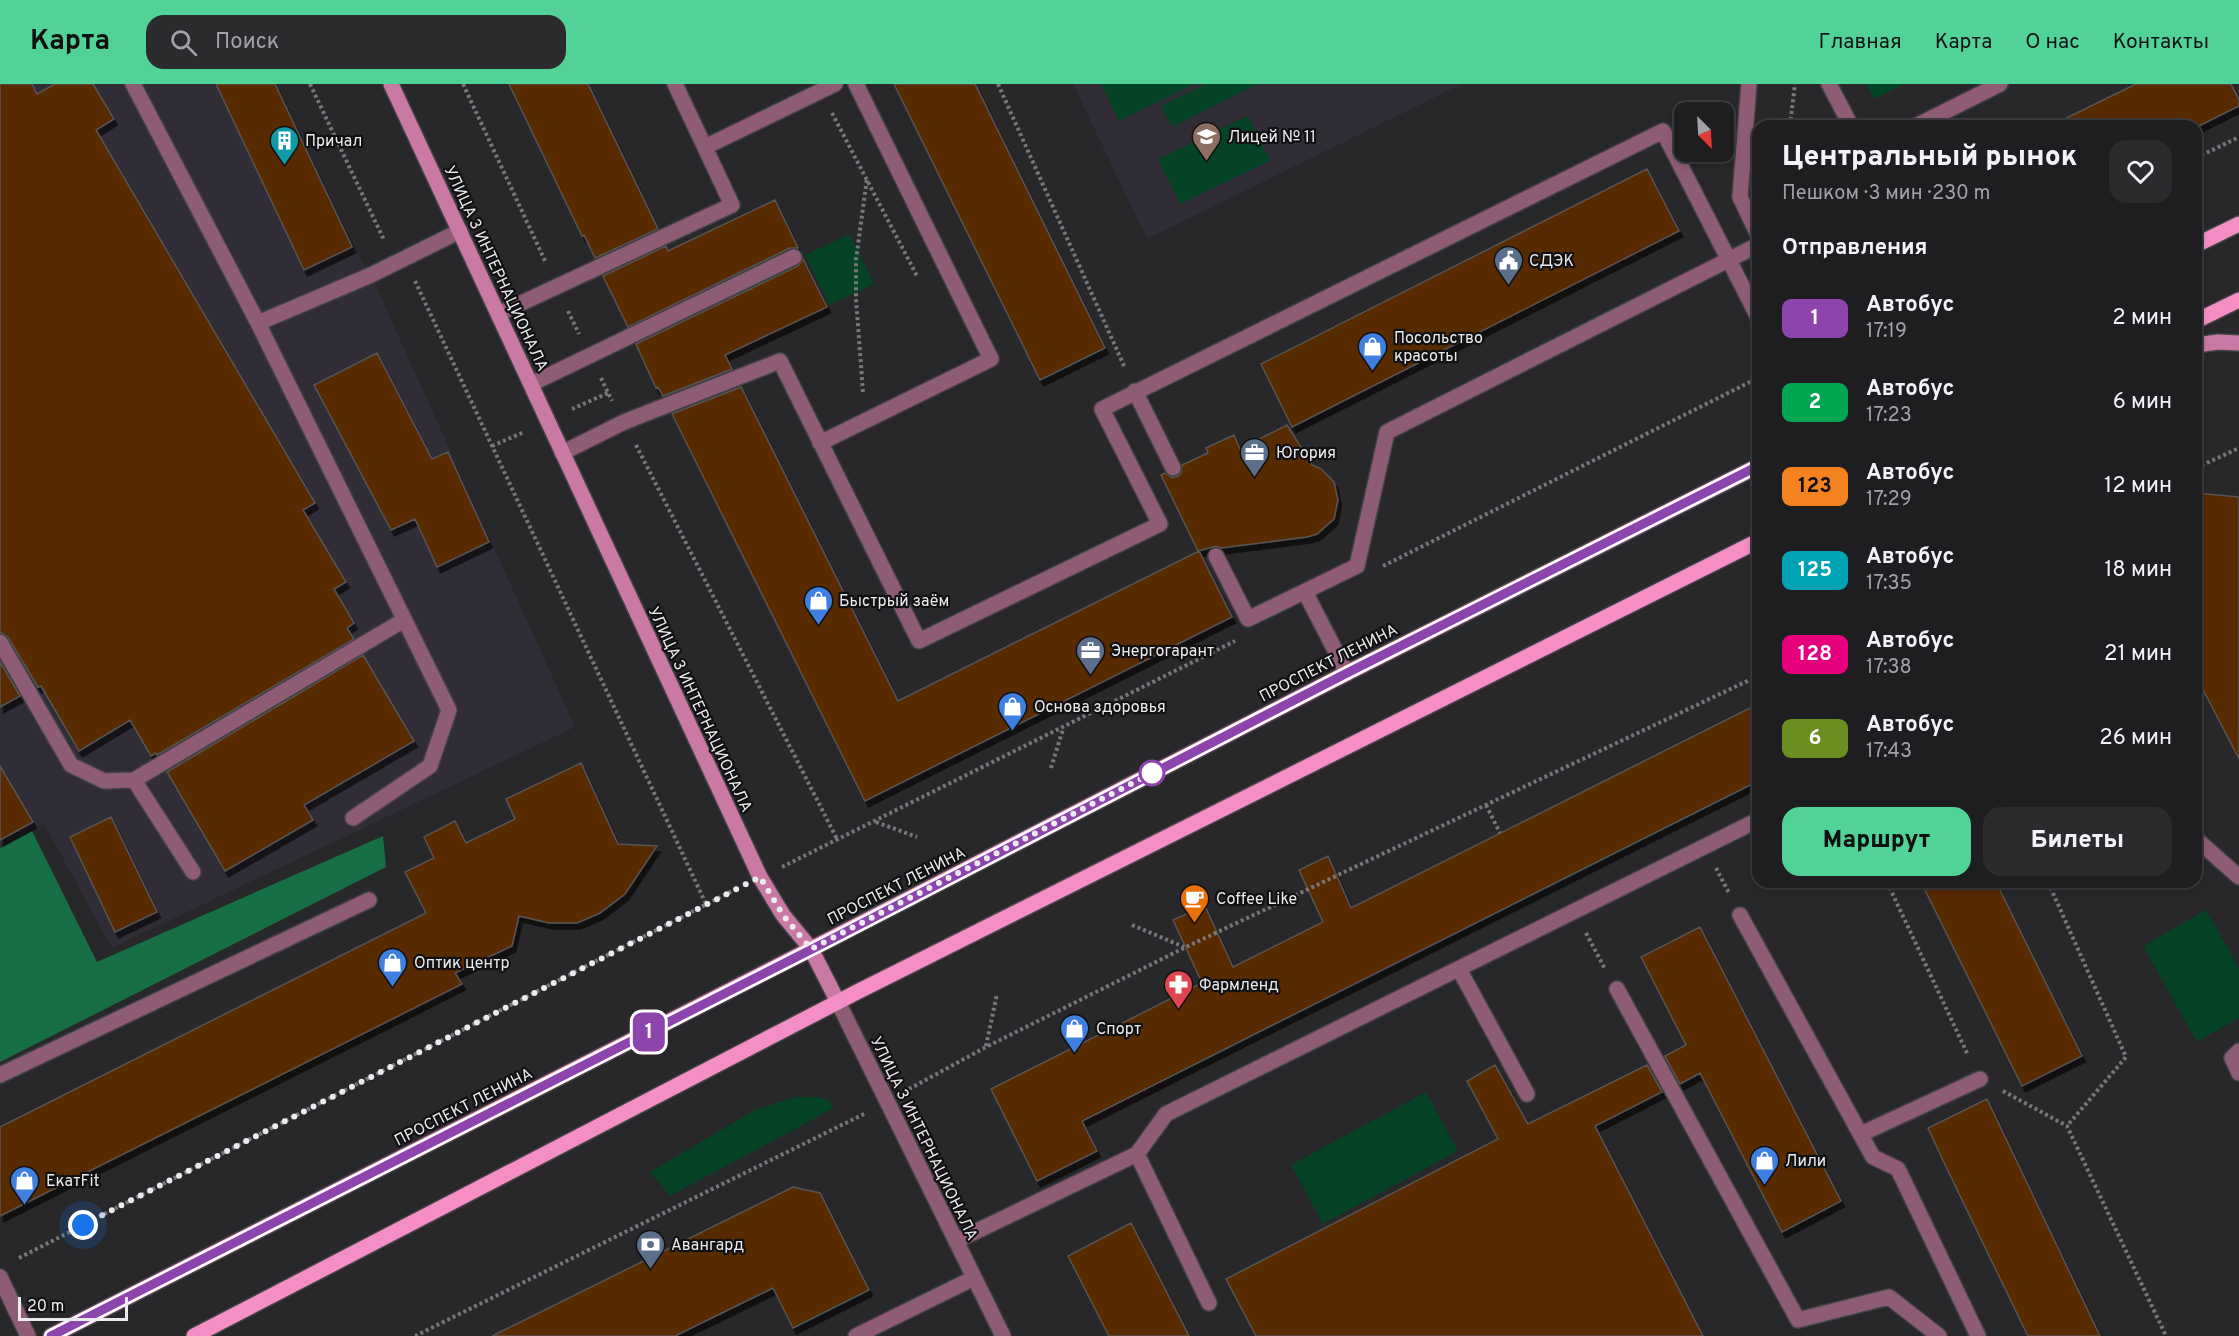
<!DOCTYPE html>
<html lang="ru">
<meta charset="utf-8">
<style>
body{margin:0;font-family:Overpass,sans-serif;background:#2b2a2d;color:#f1f3f6;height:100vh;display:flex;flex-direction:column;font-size:22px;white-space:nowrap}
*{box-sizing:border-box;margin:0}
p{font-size:20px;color:#a1a2a5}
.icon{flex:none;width:33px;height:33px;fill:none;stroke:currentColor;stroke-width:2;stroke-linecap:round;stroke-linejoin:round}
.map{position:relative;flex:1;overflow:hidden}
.sheet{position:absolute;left:1752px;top:36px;width:450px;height:768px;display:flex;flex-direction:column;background:#1e1d20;border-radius:18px;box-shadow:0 3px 9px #0003,0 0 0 2px #3c3b3e}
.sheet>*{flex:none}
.badge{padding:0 12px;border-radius:9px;font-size:21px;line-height:39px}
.needle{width:39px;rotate:156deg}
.buttons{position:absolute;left:1674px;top:18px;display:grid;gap:12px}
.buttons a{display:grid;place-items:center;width:60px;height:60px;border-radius:12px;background:#1e1d20;box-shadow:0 3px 9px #0003,0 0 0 2px #3c3b3e;font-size:30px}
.scale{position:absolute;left:18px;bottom:15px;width:110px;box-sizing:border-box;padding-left:6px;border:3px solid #ebeaed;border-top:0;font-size:16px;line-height:21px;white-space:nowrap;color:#ebeaed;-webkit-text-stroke:4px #111012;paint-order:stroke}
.you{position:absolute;width:30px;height:30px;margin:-15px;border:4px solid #fff;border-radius:50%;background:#1a73e8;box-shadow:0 0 0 9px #1a73e833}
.map>.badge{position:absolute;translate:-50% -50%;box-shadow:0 0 0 3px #fff}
h2{padding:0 30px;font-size:22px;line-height:54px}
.round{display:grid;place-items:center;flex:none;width:63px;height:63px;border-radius:18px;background:#2b2a2d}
.headline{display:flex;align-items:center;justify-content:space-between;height:102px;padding:0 30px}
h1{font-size:28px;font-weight:800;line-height:45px}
.primary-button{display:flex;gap:12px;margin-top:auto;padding:12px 30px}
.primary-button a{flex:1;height:69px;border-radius:18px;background:#51d398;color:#111;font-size:24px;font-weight:800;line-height:69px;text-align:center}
.primary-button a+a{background:#2b2a2d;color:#f1f3f6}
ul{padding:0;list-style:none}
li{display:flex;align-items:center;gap:18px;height:84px;padding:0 30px}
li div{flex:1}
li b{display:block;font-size:22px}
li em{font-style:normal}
li .badge{min-width:66px;font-weight:700;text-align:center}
header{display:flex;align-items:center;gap:36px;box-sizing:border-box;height:84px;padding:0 30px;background:#51d398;color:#111}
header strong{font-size:28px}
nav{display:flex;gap:33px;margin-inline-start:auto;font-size:21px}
.search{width:420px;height:54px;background:#2b2a2d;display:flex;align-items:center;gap:15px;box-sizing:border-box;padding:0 21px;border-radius:18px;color:#a1a2a5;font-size:22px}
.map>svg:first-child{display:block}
.built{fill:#302d36}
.green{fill:#054226}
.forest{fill:#166f45}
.building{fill:#592a02;stroke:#585452;stroke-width:1.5;filter:url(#shadow)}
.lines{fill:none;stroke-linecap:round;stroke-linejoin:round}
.lane-casing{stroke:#434245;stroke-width:18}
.street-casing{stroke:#434245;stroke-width:18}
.secondary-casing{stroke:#434245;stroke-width:18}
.primary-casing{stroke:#434245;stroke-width:18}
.path{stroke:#777679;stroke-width:4;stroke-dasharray:3 3;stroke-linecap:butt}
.lane{stroke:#8f5c76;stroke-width:15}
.street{stroke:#8f5c76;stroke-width:15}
.secondary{stroke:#c979a3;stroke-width:15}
.primary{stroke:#f68ec6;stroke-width:15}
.line-casing{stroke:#fff;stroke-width:14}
.line{stroke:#8e44ad;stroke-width:9}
.walk{stroke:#ebeaed;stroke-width:6;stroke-dasharray:0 10.8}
.stop-dot{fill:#fff;stroke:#8e44ad;stroke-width:3}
.labels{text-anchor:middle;stroke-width:4.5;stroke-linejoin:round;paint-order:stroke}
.poi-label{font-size:16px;fill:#ebeaed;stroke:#111012;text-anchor:start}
.street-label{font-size:16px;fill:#ebeaed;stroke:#111012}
</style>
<header>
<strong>Карта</strong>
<div class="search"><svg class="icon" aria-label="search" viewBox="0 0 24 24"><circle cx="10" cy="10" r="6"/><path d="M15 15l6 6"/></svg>Поиск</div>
<nav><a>Главная</a><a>Карта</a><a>О нас</a><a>Контакты</a></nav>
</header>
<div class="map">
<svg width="2239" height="1252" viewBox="0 0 2239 1252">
<defs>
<filter id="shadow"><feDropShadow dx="3.5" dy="6" stdDeviation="0" flood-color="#0009"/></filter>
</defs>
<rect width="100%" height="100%" fill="#28272a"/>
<!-- built -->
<path class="built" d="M 0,0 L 275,0 L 352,163 L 371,191 L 575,643 L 112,864 L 44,740 L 0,763 Z
M 1073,0 L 1462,0 L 1147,155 Z"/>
<!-- green -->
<path class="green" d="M 1101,0 L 1194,0 L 1119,37 Z
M 1206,0 L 1258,0 L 1172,43 L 1161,22 Z
M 1866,0 L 1904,0 L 1874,15 Z
M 1248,32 L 1270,77 L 1180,120 L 1158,75 Z
M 850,150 L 874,200 L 829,221 L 805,171 Z
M 2206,826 L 2239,884 L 2239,934 L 2197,958 L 2143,862 Z
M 1426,1008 L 1458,1067 L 1323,1140 L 1291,1081 Z
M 795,1013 L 817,1013 L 830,1017 L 834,1024 L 670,1112 L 650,1088 L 755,1026 Z"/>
<!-- forest -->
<path class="forest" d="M 32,747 L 97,878 L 383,752 L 386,783 L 0,978 L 0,764 Z"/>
<!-- building -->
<path class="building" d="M 0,0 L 32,0 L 37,10 L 55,0 L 93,0 L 114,35 L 96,46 L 315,419 L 303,426 L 346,498 L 334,505 L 354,539 L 347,544 L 354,555 L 157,671 L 156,669 L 151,672 L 130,636 L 79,667 L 41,602 L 38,603 L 8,553 L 0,548 Z
M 216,0 L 275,0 L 352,163 L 304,186 Z
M 509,0 L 588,0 L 658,145 L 595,174 L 584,151 L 582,152 Z
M 894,0 L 975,0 L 1105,264 L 1040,296 Z
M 2136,0 L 2231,0 L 2239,16 L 2239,22 L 2199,42 L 2050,42 Z
M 1647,85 L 1679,147 L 1292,343 L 1261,280 Z
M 775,116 L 798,164 L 790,164 L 628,243 L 603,192 L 666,162 L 668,167 Z
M 803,175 L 827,223 L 725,271 L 732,285 L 663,312 L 658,303 L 656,304 L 636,260 L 798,182 Z
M 377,269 L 432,375 L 448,368 L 489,458 L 437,483 L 415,435 L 391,446 L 314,301 Z
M 741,303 L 898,617 L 1199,467 L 1232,533 L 865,717 L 672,330 Z
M 1287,341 L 1312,381 L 1321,385 L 1334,398 L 1338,416 L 1334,435 L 1317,450 L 1307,453 L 1221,464 L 1216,462 L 1198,467 L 1161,391 L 1165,389 L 1172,394 L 1178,392 L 1181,389 L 1182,381 L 1208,369 L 1206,364 L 1234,351 L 1240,365 Z
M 2196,409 L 2239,413 L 2239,675 L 2196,592 Z
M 363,571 L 414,657 L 304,721 L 313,736 L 225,787 L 167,688 Z
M 0,578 L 20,612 L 0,623 Z
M 1758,620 L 1758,697 L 1082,1037 L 1097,1067 L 1037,1097 L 991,1005 L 1202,899 L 1173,836 L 1205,822 L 1233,883 L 1323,838 L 1299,786 L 1328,772 L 1351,824 Z
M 581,679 L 618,760 L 657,762 L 625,810 L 600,829 L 577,839 L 549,839 L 519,832 L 512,862 L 455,889 L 462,900 L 0,1132 L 0,1043 L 426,829 L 405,788 L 434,774 L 424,753 L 455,737 L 466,759 L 515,735 L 506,715 Z
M 0,682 L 33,738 L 0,756 Z
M 111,733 L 157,828 L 115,848 L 70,753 Z
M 1921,798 L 1996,798 L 2082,972 L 2022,1002 Z
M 1700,843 L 1841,1117 L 1782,1148 L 1700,989 L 1680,1000 L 1665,972 L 1686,961 L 1641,873 Z
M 1495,981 L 1528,1040 L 1647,981 L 1662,1008 L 1595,1042 L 1703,1252 L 1256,1252 L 1226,1195 L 1498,1055 L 1467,997 Z
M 1987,1015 L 2100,1252 L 2028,1252 L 1948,1087 L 1928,1044 Z
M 793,1103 L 820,1109 L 869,1206 L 793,1244 L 773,1204 L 675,1252 L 492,1252 Z
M 1131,1139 L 1161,1197 L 1189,1252 L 1109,1252 L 1068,1172 Z"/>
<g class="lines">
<defs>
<path id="lane" d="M 133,0 L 258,239 L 449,626 L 430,682 L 353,734
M 1749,0 L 1740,113 L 1758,151
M 1829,0 L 1851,42
M 1916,42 L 2000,0
M 705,63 L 835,0
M 498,230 L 732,121 L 675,0
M 258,239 L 371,191 L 460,147
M 531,300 L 794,173
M 1135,307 L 1173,384
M 820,359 L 991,275 L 856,0
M 562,369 L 624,338 L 780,277 L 919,557 L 1160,440 L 1102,325 L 1663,47 L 1758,233
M 1216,472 L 1248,535 L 1357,482 L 1387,348 L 1758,161
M 1305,508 L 1347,589
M 0,558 L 71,681 L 104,697 L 134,696 L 404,536
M 134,696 L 193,788
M 2196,755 L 2239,793
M 1740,831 L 1873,1073 L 1898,1085 L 1978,1252
M 1459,885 L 1527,1010
M 1617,905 L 1798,1236 L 1889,1213 L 1939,1252
M 2239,967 L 2232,974 L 2239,989
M 0,991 L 369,816
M 1861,1050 L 1980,995
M 1137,1070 L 1209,1219
M 956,1157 L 1137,1070 L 1166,1030 L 1758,736
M 0,1193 L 28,1252
M 856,1252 L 974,1194"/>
<path id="street" d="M 838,918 L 1003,1252"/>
<path id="secondary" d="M 391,0 L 760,793 L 783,831 L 811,865 L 838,918
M 2196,261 L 2218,258 L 2239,259"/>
<path id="primary" d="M 2196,161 L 2239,140
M 2196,237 L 2239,216
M 51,1252 L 811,865 L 1347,589 L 1758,382
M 194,1252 L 859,907 L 1758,457"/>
</defs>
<!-- lane casing -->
<use href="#lane" class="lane-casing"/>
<!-- street casing -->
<use href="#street" class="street-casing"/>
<!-- secondary casing -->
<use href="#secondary" class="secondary-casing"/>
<!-- primary casing -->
<use href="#primary" class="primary-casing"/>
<!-- path -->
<path class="path" d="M 310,0 L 384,156
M 463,0 L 546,179
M 998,0 L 1125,284
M 832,29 L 917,192
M 1790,42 L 1795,0
M 2196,74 L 2239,53
M 415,197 L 706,820
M 568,227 L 579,250
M 601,294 L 612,317
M 863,308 L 856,215 L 856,176 L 867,94
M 572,325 L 608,309
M 636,361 L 838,757
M 492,362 L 524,348
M 2196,384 L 2239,364
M 1383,482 L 1758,294
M 1051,684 L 1063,645
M 1486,721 L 1500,749
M 876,738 L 917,753
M 782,783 L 1235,557
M 1716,784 L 1729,809
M 1887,798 L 1968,971
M 2048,798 L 2126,973 L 2067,1042
M 1132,841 L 1184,863
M 1586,849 L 1605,885
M 986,962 L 997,910
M 909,1005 L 986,963 L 1184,864 L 1758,592
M 2003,1007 L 2067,1042 L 2166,1252
M 19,1174 L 738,804
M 415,1252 L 866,1029"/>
<!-- lane -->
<use href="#lane" class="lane"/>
<!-- street -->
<use href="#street" class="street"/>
<!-- secondary -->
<use href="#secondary" class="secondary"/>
<!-- primary -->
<use href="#primary" class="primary"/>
</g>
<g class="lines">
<defs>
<path id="line" d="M 51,1252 L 830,856 L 1347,589 L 1758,382"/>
</defs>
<!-- line casing -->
<use href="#line" class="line-casing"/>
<!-- line -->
<use href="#line" class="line"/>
<!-- walk -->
<path class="walk" d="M 83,1141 L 760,793 L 783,831 L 811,865 L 1158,686 L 1152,689"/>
</g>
<!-- icons -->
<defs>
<symbol id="school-pin" viewBox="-11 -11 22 30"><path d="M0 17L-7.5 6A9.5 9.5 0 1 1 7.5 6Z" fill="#8d6e63" stroke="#111012"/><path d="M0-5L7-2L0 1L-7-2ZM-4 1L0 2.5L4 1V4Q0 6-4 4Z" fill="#fff"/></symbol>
<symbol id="building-pin" viewBox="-11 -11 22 30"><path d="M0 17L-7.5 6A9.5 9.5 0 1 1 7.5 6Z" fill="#0f9aa8" stroke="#111012"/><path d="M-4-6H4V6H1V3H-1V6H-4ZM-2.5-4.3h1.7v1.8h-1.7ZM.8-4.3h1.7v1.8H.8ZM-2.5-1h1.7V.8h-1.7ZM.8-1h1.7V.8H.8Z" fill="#fff"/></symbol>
<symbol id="civic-pin" viewBox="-11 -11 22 30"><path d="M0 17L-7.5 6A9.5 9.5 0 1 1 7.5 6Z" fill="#5c6f8a" stroke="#111012"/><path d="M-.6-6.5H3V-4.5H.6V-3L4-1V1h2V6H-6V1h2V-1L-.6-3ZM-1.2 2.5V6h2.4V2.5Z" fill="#fff"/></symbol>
<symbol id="shop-pin" viewBox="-11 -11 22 30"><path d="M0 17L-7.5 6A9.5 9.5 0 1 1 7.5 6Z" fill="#3f7fe0" stroke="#111012"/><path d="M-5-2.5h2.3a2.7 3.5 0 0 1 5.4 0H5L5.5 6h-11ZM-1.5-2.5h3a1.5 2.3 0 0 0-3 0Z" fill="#fff"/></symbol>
<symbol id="office-pin" viewBox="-11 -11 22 30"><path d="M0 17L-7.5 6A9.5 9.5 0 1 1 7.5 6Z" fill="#5c6f8a" stroke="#111012"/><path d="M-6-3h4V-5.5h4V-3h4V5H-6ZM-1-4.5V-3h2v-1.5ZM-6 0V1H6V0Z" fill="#fff"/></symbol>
<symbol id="cafe-pin" viewBox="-11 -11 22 30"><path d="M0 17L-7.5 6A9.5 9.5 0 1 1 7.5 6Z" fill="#e8710a" stroke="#111012"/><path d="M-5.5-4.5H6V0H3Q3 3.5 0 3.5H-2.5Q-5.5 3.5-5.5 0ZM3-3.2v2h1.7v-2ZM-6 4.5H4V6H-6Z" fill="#fff"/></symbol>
<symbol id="pharmacy-pin" viewBox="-11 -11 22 30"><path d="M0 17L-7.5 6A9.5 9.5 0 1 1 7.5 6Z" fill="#e0444e" stroke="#111012"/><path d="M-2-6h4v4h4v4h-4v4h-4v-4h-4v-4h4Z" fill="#fff"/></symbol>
<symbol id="bank-pin" viewBox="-11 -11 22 30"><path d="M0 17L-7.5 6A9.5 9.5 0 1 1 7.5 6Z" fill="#5c6f8a" stroke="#111012"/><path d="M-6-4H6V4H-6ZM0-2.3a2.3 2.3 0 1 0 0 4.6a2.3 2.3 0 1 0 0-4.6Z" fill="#fff"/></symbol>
</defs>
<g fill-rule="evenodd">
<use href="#school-pin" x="1190" y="36" width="33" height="45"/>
<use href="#building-pin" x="268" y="40" width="33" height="45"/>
<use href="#civic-pin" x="1492" y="160" width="33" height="45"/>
<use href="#shop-pin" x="1356" y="246" width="33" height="45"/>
<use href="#office-pin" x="1238" y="352" width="33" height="45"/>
<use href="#shop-pin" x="802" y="500" width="33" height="45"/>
<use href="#office-pin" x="1074" y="550" width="33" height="45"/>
<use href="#shop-pin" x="996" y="606" width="33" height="45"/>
<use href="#cafe-pin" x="1178" y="798" width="33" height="45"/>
<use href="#shop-pin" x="376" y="862" width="33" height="45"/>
<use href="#pharmacy-pin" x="1162" y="884" width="33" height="45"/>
<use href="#shop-pin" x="1058" y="928" width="33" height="45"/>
<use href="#shop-pin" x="1748" y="1060" width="33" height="45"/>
<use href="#shop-pin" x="8" y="1080" width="33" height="45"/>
<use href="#bank-pin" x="634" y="1144" width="33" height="45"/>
</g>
<!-- markers -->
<circle class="stop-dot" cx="1152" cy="689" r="12"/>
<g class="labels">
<!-- poi labels -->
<g class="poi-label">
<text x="1228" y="58">Лицей № 11</text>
<text x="305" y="62">Причал</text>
<text x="1529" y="182">СДЭК</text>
<text x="1394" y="259">Посольство<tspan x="1394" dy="18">красоты</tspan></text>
<text x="1276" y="374">Югория</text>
<text x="839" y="522">Быстрый заём</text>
<text x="1111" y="572">Энергогарант</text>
<text x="1034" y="628">Основа здоровья</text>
<text x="1216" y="820">Coffee Like</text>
<text x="414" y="884">Оптик центр</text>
<text x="1199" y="906">Фармленд</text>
<text x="1096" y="950">Спорт</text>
<text x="1785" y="1082">Лили</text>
<text x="46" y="1102">ЕкатFit</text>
<text x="671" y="1166">Авангард</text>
</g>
<!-- street labels -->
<g class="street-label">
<text transform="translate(497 184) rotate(65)" y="6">УЛИЦА 3 ИНТЕРНАЦИОНАЛА</text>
<text transform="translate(1328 578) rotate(-27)" y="6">ПРОСПЕКТ ЛЕНИНА</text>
<text transform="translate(701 625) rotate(65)" y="6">УЛИЦА 3 ИНТЕРНАЦИОНАЛА</text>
<text transform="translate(896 801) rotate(-27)" y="6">ПРОСПЕКТ ЛЕНИНА</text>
<text transform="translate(463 1022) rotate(-27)" y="6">ПРОСПЕКТ ЛЕНИНА</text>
<text transform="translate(925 1054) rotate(64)" y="6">УЛИЦА 3 ИНТЕРНАЦИОНАЛА</text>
</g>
</g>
</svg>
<div class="buttons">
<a><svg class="needle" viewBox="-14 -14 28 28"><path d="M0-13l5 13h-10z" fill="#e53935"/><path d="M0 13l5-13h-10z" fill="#a1a2a5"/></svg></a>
</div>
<div class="scale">20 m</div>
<div class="you" style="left:83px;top:1141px"></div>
<b class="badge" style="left:649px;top:948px;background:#8e44ad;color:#fff">1</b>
<section class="sheet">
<div class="headline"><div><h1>Центральный рынок</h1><p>Пешком · 3 мин · 230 m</p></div><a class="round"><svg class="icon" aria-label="heart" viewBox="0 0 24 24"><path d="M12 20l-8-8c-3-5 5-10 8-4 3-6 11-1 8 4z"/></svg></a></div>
<h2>Отправления</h2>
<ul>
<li><span class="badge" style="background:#8e44ad;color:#fff">1</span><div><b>Автобус</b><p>17:19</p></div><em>2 мин</em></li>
<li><span class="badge" style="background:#00a651;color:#fff">2</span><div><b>Автобус</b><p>17:23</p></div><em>6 мин</em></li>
<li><span class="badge" style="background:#f58220;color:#111">123</span><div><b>Автобус</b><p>17:29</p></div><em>12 мин</em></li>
<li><span class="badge" style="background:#00a3b4;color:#fff">125</span><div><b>Автобус</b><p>17:35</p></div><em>18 мин</em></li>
<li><span class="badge" style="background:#e6007e;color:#fff">128</span><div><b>Автобус</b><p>17:38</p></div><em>21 мин</em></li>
<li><span class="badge" style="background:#6b8e23;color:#fff">6</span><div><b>Автобус</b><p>17:43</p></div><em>26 мин</em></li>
</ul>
<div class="primary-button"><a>Маршрут</a><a>Билеты</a></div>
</section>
</div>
